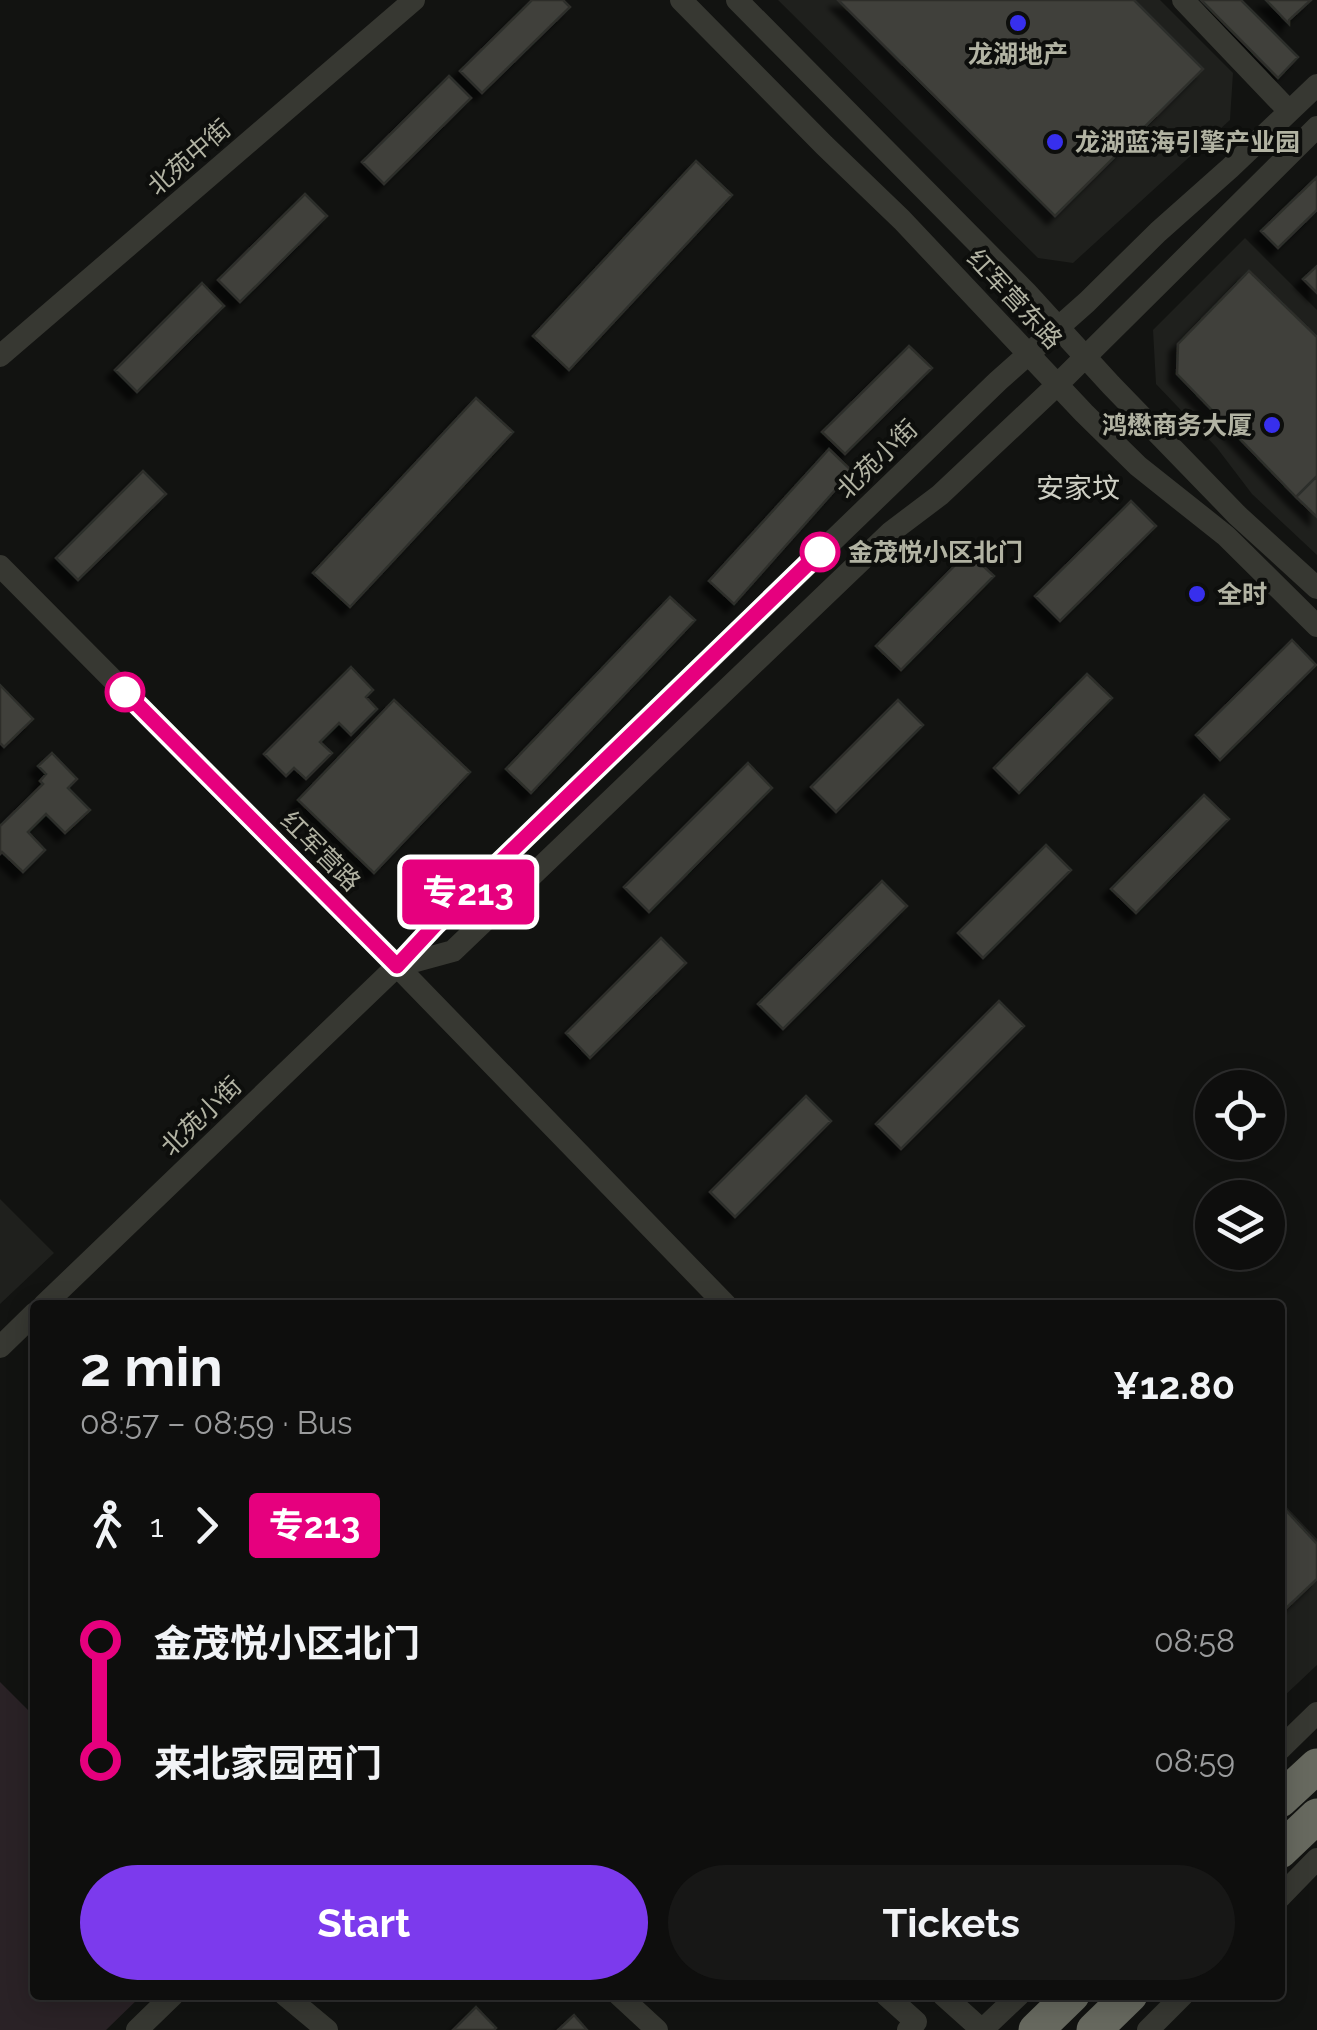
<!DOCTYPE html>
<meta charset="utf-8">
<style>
body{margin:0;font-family:Raleway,"Noto Sans SC",sans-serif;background:#171716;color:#f1f3f6;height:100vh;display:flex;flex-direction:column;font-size:38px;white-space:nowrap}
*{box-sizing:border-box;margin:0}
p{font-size:32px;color:#9b9c9d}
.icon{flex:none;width:55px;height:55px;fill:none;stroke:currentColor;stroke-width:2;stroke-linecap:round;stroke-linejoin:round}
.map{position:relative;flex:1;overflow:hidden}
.details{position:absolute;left:30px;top:1300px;width:1255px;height:700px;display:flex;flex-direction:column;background:#0e0e0d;border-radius:10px;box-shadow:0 5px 25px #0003,0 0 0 2px #2e2e2e}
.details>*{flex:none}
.badge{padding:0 20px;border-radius:8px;font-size:35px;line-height:65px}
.fabs{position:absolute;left:1195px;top:1070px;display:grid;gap:20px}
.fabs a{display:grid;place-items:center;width:90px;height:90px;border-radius:50%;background:#0e0e0d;box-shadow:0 5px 25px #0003,0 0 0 2px #2e2e2e;font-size:50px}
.map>.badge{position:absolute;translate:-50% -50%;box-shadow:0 0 0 5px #fff}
.legs{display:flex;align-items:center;gap:15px;height:110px;padding:0 50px;font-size:32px}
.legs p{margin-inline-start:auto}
.overview{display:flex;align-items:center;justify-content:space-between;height:170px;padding:0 50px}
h1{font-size:55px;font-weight:700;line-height:75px}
.primary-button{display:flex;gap:20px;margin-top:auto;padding:20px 50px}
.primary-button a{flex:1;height:115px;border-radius:60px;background:#7c3aed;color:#fff;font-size:40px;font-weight:700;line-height:115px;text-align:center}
.primary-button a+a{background:#171716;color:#f1f3f6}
ul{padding:0 50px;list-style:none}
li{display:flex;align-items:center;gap:35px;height:120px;font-size:38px}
li i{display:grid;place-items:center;width:15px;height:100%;margin:0 12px;background:currentColor}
li i::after{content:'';width:25px;height:25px;margin:-12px;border:8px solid;border-radius:50%;background:#0e0e0d}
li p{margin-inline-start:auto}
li:first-child i{background:linear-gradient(#0000 50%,currentColor 0)}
li:last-child i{background:linear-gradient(currentColor 50%,#0000 0)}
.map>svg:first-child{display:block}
.built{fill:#1f201d}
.green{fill:#2a2226}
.building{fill:#3f403b;stroke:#2d2f2b;stroke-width:2.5;filter:url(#shadow)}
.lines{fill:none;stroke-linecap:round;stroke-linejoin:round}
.minor{stroke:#373832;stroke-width:22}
.highway{stroke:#67695f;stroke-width:35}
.line-1-casing{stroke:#fff;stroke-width:22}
.line-1{stroke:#e6007e;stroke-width:15}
.poi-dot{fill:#372fed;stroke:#0d0e0c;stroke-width:4}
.stop-1-dot{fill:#fff;stroke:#e6007e;stroke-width:5}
.labels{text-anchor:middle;stroke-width:8;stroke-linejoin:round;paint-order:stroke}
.poi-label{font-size:25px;font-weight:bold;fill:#b2b3a3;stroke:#0d0e0c;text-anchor:start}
.street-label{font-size:25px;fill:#b2b3a3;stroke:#0d0e0c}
.stop-label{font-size:25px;font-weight:bold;fill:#b2b3a3;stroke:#0d0e0c;text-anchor:start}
.neighbourhood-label{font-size:28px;fill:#cecfc4;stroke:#0d0e0c}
</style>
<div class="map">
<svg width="1317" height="2030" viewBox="0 0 1317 2030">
<defs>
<filter id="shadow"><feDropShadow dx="-8" dy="8" stdDeviation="2.5" flood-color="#0009"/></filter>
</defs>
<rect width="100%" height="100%" fill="#121311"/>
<!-- built -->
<path class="built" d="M 778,0 L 1160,0 L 1233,73 L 1230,120 L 1073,263 L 1038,258 Z
M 1245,238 L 1317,310 L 1317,555 L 1252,494 L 1217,448 L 1156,384 L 1153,330 Z
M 0,1199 L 54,1253 L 0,1304 Z
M 1280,1500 L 1317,1539 L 1317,1665 L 1280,1700 Z"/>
<!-- green -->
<path class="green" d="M 0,1682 L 35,1717 L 35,1995 L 142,1995 L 106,2030 L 0,2030 Z"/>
<!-- building -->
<path class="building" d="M 532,0 L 563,0 L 570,7 L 482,93 L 460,71 Z
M 838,0 L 1134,0 L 1203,69 L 1055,216 Z
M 1201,0 L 1241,0 L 1298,57 L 1278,78 Z
M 1266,0 L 1311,0 L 1289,20 L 1289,24 Z
M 449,76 L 471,98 L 384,184 L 362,162 Z
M 696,161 L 732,195 L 569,370 L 533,336 Z
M 1317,177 L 1317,210 L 1278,248 L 1261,231 Z
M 305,194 L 327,216 L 240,302 L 218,280 Z
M 1317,266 L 1317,293 L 1303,279 Z
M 1249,271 L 1317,337 L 1317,476 L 1296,497 L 1177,374 L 1178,344 Z
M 202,283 L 224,306 L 137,392 L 115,370 Z
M 909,346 L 932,368 L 845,454 L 822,432 Z
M 476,398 L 513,432 L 350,607 L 313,573 Z
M 829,449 L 852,471 L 734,604 L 709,581 Z
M 143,471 L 166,494 L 78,580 L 56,558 Z
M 1317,476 L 1317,517 L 1296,497 Z
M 1131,501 L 1156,526 L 1060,621 L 1035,596 Z
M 968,552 L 994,576 L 901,670 L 876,646 Z
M 670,597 L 695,620 L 531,793 L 506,769 Z
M 1292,640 L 1316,665 L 1220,760 L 1196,735 Z
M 351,667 L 373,690 L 366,697 L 377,709 L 351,735 L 339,723 L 320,742 L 332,753 L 306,779 L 294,768 L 286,776 L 264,754 Z
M 1087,674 L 1112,698 L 1019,793 L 994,768 Z
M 0,685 L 33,719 L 4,747 L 0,743 Z
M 394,700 L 470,772 L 374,873 L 298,800 Z
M 898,700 L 923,725 L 836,812 L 811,787 Z
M 52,753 L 77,779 L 68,788 L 90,810 L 65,833 L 46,814 L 28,832 L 45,850 L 23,872 L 2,852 L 0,854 L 0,826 L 43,784 L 40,781 L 46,774 L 38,766 Z
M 748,763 L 772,788 L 649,912 L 624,887 Z
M 1204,795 L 1229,819 L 1136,913 L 1111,889 Z
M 1046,845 L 1071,870 L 983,958 L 958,933 Z
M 882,881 L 907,906 L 783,1029 L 758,1004 Z
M 661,938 L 686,963 L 590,1058 L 566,1033 Z
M 999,1001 L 1024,1026 L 901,1149 L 876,1124 Z
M 806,1096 L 831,1121 L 735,1217 L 710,1192 Z
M 1280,1504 L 1317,1544 L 1317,1579 L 1280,1614 Z
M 476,2007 L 496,2028 L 494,2030 L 453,2030 Z
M 574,2015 L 587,2030 L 558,2030 Z"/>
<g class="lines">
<!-- minor -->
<path class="minor" d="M 681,0 L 824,145 L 902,220 L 1084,413 L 1138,466 L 1226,536 L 1317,626
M 737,0 L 1026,292 L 1111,385 L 1237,515 L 1317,588
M 1183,0 L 1289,111
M 0,356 L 414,0
M 0,566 L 397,966 L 726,1305
M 398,966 L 453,951 L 891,532 L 940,495 L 1057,385 L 1317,127
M 44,1305 L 397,966 L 436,924 L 998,381 L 1087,302 L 1158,232 L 1230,168 L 1317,85
M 0,1347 L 35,1313
M 1280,1749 L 1317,1713
M 1280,1897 L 1317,1859
M 285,1995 L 327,2030
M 619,1995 L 657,2030
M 886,1995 L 916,2022 L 908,2030
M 943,1995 L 982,2030
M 137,2030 L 173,1995
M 982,2030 L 1019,1995
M 1148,2030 L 1183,1995"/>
<!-- highway -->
<path class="highway" d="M 1280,1800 L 1317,1766
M 1280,1851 L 1317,1816
M 1036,2030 L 1072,1995
M 1094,2030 L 1130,1995"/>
</g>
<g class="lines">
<defs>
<path id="line-1" d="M 125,692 L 397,966 L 436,924 L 820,552"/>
</defs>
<!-- line-1 casing -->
<use href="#line-1" class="line-1-casing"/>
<!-- line-1 -->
<use href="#line-1" class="line-1"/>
</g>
<!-- markers -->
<g class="poi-dot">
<circle cx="1018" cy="23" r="10"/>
<circle cx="1055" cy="142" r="10"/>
<circle cx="1272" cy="425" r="10"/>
<circle cx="1197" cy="594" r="10"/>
</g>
<g class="stop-1-dot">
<circle cx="820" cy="552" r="18"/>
<circle cx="125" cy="692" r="18"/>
</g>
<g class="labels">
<!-- poi labels -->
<g class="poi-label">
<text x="1018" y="63" text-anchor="middle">龙湖地产</text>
<text x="1075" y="151">龙湖蓝海引擎产业园</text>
<text x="1252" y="434" text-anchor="end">鸿懋商务大厦</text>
<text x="1217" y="603">全时</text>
</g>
<!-- street labels -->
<g class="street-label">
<text transform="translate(189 157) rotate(-41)" y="9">北苑中街</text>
<text transform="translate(1015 299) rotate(47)" y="9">红军营东路</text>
<text transform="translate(877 459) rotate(-44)" y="9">北苑小街</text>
<text transform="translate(321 851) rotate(45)" y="9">红军营路</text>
<text transform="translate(201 1116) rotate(-44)" y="9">北苑小街</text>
</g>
<!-- stop labels -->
<g class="stop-label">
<text x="848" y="561">金茂悦小区北门</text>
</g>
<!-- neighbourhood labels -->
<g class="neighbourhood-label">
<text x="1078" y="498">安家坟</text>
</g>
</g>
</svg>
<div class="fabs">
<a><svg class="icon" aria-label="locate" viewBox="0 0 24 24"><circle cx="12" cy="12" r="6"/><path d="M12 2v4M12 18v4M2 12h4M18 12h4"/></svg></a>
<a><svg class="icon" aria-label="layers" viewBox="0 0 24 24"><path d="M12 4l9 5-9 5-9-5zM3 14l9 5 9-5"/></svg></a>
</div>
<b class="badge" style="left:468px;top:892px;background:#e6007e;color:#fff">专213</b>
<section class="details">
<div class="overview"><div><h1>2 min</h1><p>08:57 – 08:59 · Bus</p></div><b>¥12.80</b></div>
<div class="legs"><svg class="icon" aria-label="walk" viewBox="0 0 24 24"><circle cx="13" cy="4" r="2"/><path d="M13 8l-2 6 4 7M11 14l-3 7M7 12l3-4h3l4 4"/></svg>1<svg class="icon" aria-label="forward" viewBox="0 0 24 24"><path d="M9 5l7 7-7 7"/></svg><b class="badge" style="background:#e6007e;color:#fff">专213</b></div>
<ul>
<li><i style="color:#e6007e"></i><b>金茂悦小区北门</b><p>08:58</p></li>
<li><i style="color:#e6007e"></i><b>来北家园西门</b><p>08:59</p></li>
</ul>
<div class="primary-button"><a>Start</a><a>Tickets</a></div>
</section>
</div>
